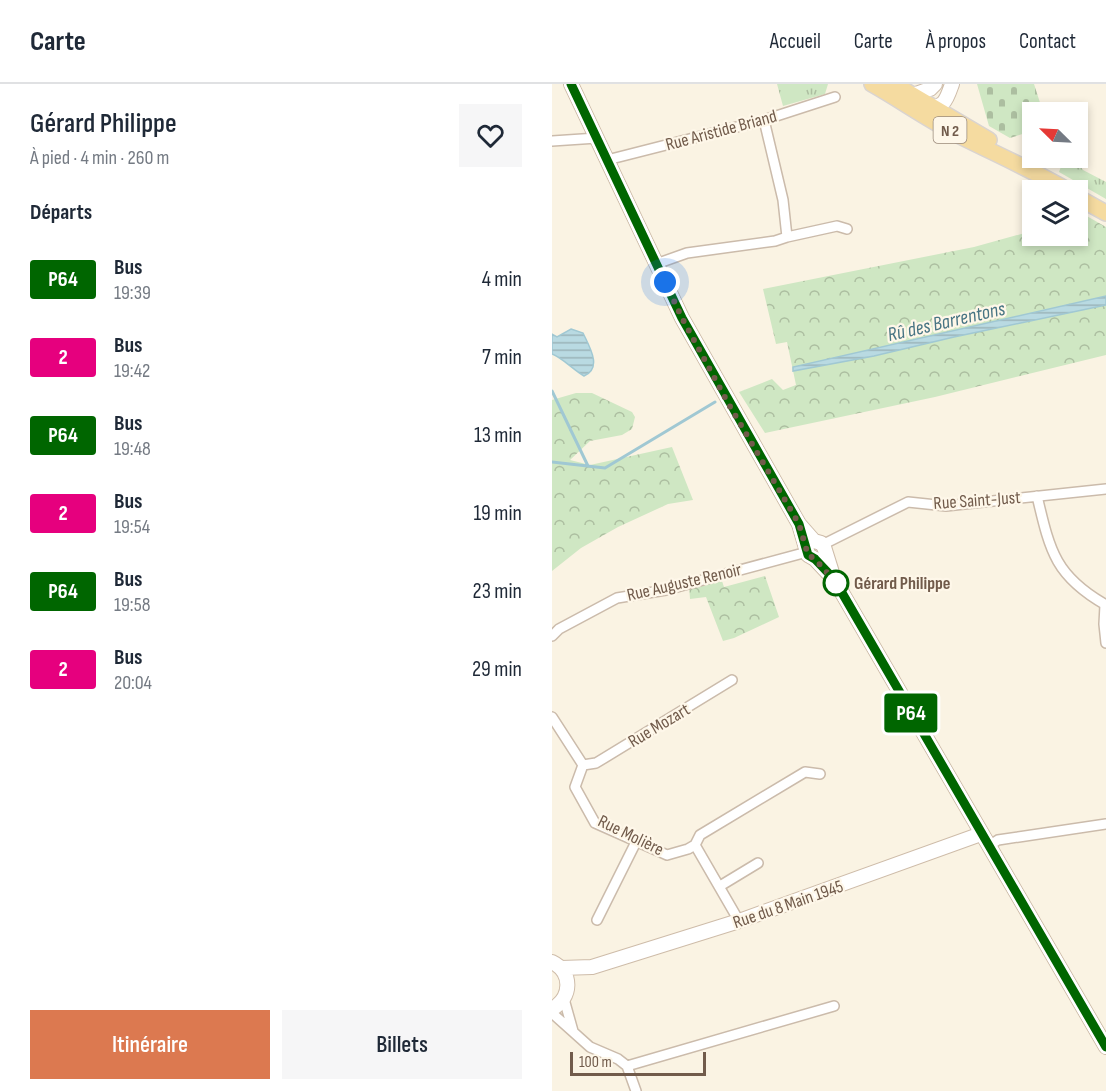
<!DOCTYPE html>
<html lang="fr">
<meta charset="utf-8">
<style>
body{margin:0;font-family:"Sofia Sans Condensed",sans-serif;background:#f6f6f7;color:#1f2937;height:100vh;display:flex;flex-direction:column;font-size:22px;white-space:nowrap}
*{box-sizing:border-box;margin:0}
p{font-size:20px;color:#747a83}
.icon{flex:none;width:33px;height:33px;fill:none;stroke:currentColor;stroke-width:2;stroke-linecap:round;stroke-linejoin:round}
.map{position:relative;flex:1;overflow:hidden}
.side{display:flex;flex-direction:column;background:#fff;width:552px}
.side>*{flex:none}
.badge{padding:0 12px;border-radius:4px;font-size:21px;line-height:39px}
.needle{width:39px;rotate:294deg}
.fabs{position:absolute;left:470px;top:18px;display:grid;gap:12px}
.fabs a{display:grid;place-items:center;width:66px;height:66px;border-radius:0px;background:#fff;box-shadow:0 3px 9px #0003;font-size:30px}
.scale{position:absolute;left:18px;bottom:15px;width:136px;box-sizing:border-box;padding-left:6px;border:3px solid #715b4b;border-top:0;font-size:16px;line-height:21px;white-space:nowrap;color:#715b4b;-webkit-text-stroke:4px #fef7e9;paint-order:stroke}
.you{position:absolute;width:30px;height:30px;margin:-15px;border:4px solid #fff;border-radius:50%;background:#1a73e8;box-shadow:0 0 0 9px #1a73e833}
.map>.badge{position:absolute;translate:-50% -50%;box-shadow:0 0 0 3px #fff}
h2{padding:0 30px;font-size:22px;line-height:54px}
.round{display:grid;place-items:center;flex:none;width:63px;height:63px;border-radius:0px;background:#f6f6f7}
.head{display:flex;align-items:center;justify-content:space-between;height:102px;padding:0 30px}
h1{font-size:28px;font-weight:600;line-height:45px}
.cta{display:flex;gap:12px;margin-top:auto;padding:12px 30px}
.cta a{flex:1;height:69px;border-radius:0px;background:#dc7950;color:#fff;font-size:24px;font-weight:600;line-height:69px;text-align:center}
.cta a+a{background:#f6f6f7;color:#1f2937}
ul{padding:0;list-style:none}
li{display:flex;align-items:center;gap:18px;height:78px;padding:0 30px}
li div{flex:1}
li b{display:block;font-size:22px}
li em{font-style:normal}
li .badge{min-width:66px;font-weight:700;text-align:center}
header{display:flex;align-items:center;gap:36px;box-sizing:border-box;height:84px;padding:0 30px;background:#fff;border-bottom:2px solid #e0e1e3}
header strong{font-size:28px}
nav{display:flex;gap:33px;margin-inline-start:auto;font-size:21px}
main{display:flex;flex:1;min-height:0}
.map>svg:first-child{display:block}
.grass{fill:url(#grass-tufts)}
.forest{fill:url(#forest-crowns)}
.cemetery{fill:url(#cemetery-stones)}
.water{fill:url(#water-rules);stroke:#a0c8d3;stroke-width:1.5}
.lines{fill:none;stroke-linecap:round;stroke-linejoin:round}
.stream{stroke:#a0c8d3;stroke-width:3}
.street-casing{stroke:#cbbbab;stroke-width:12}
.secondary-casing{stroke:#cebca9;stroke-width:16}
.primary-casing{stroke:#dad4d0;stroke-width:18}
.street{stroke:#fff;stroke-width:9}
.secondary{stroke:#fff;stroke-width:14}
.primary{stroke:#f5dba0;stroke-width:15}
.line-casing{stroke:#fff;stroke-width:14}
.line{stroke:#060;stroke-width:9}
.walk{stroke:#715b4b;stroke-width:6;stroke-dasharray:0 10.8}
.stop-dot{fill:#fff;stroke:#060;stroke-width:3}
.labels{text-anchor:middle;stroke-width:4.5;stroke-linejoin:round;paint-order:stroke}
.shield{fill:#fef7e9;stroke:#9b8a7a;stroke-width:1.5}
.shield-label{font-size:16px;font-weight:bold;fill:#715b4b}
.street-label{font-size:18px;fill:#715b4b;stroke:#fef7e9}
.stop-label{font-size:18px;font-weight:bold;fill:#715b4b;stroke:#fef7e9;text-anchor:start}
.water-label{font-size:20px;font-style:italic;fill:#477483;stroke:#fef7e9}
</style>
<header>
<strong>Carte</strong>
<nav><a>Accueil</a><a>Carte</a><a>À propos</a><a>Contact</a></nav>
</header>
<main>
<section class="side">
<div class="head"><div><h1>Gérard Philippe</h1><p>À pied · 4 min · 260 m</p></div><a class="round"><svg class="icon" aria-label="heart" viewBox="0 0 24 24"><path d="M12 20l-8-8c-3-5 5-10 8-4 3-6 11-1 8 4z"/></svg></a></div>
<h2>Départs</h2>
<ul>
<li><span class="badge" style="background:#060;color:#fff">P64</span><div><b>Bus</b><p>19:39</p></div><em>4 min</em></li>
<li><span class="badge" style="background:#e6007e;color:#fff">2</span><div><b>Bus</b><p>19:42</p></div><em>7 min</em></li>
<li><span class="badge" style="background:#060;color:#fff">P64</span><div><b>Bus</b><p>19:48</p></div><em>13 min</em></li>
<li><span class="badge" style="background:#e6007e;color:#fff">2</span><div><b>Bus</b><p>19:54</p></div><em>19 min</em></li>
<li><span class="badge" style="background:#060;color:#fff">P64</span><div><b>Bus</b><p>19:58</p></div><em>23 min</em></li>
<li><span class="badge" style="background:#e6007e;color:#fff">2</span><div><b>Bus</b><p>20:04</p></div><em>29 min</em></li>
</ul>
<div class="cta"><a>Itinéraire</a><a>Billets</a></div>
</section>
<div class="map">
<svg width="554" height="1007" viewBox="0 0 554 1007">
<defs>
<pattern id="grass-tufts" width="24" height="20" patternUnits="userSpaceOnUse" patternTransform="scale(1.5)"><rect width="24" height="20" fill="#cfe7c3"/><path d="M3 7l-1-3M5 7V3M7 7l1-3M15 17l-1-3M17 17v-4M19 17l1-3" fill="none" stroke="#acbea0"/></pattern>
<pattern id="forest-crowns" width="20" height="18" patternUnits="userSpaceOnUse" patternTransform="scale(1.5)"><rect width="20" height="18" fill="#cfe7c3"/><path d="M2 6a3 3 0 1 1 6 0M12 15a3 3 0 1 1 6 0" fill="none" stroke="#acbea0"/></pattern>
<pattern id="cemetery-stones" width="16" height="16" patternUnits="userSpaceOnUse" patternTransform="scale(1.5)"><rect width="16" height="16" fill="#cfe7c3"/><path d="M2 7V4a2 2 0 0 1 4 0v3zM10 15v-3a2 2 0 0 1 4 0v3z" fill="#acbea0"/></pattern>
<pattern id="water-rules" width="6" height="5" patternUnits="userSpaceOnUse" patternTransform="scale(1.5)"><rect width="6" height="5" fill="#b9dae2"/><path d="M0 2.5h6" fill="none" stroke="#9bb4b9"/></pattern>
</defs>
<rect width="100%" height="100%" fill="#faf3e3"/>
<!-- grass -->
<path class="grass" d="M 225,0 L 276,0 L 273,10 L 231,22 Z
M 512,74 L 522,74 L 531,86 L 554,98 L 554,115 L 507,88 Z"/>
<!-- forest -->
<path class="forest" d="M 533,131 L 554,143 L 554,271 L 383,313 L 213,349 L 187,308 L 220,295 L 231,306 L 244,301 L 235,258 L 224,260 L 211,205 L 422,163 L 480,147 L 480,152 L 525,152 L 525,136 Z
M 24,309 L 40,309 L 80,328 L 83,333 L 80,345 L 70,351 L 38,357 L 18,376 L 38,381 L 120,363 L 141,416 L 116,420 L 66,443 L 29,464 L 0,487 L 0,316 Z
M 213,492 L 227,533 L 182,554 L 171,557 L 154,513 L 138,515 L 137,502 L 169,494 L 172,503 Z"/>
<!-- cemetery -->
<path class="cemetery" d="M 425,0 L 482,0 L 491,28 L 480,28 L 480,47 L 458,54 L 437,42 Z"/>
<!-- water -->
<path class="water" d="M 554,212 L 554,221 L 402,253 L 322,272 L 241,287 L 241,283 Z
M 19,245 L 31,249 C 37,262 51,284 32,292 C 20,285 12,275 0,270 L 0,250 L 5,253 Z"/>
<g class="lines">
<!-- stream -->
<path class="stream" d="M 0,307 L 36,382
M 0,378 L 53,384 L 163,318"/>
<defs>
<path id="street" d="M 0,57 L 45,54
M 55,76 L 212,36 L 283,13
M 235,153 L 285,142 L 295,145
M 104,180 L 135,169 L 223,157 L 235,153 L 231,116 L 212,36
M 485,412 C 498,467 503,492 554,521
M 270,461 L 356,418 L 394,422 L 554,405
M 553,521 L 552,540 L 554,559
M 0,552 L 7,545 L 65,514 L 114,506 L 255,468
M 0,633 L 31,681 L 23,703 L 43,739 L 115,771 L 136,765 L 143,761 L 187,837
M 31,681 L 44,679 L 180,596
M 143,761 L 148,751 L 253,688 L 268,690
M 437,762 L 446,756 L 554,740
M 168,802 L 206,779
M 45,836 L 84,758
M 12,915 L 21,947
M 0,929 L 38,963 L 66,975 L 75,982 L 84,1007
M 75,982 L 282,922"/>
<path id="secondary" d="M 19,0 L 130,234 L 247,440 L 256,471 L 263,475 L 276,489
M 361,11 L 378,5 L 383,0
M 374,24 C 393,23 394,17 400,0
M 247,440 L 262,457 L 269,459 L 272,463 L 282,495 L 554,963
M 0,878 C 21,888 20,914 0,925
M 9,884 L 40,883 L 187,837 L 429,750"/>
<path id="primary" d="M 320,0 C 350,17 378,37 408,52 C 444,70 480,86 515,106
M 342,0 L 437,56
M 525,113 L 554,129"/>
</defs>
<!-- street casing -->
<use href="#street" class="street-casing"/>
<!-- secondary casing -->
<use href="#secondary" class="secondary-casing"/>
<!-- primary casing -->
<use href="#primary" class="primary-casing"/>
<!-- street -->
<use href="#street" class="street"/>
<!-- secondary -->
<use href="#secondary" class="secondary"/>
<!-- primary -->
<use href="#primary" class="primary"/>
</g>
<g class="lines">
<defs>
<path id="line" d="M 19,0 L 130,234 L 247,440 L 256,471 L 263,475 L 282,495 L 554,963"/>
</defs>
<!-- line casing -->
<use href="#line" class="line-casing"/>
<!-- line -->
<use href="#line" class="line"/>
<!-- walk -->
<path class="walk" d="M 113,198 L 130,234 L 176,319 L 247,440 L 256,471 L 263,475 L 284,499"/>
</g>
<!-- markers -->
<circle class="stop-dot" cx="284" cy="499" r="12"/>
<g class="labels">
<!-- shield labels -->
<rect class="shield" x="381.5" y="33" width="33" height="26" rx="4.5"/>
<g class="shield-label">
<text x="398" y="52">N 2</text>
</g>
<!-- street labels -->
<g class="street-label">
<text transform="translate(169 46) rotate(-15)" y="6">Rue Aristide Briand</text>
<text transform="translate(425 416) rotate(-4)" y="6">Rue Saint-Just</text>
<text transform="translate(132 498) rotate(-13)" y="6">Rue Auguste Renoir</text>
<text transform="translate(107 641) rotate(-31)" y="6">Rue Mozart</text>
<text transform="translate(79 751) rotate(26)" y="6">Rue Molière</text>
<text transform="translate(236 820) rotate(-19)" y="6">Rue du 8 Main 1945</text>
</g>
<!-- stop labels -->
<g class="stop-label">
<text x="302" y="505">Gérard Philippe</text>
</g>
<!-- water labels -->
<g class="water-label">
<text transform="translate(394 237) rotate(-13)" y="7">Rû des Barrentons</text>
</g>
</g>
</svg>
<div class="fabs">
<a><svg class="needle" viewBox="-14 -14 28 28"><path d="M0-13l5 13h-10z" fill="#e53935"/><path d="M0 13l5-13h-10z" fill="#747a83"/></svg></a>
<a><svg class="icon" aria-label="layers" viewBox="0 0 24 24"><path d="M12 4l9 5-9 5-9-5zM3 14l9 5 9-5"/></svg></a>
</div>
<div class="scale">100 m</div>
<div class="you" style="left:113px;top:198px"></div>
<b class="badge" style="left:359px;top:629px;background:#060;color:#fff">P64</b>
</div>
</main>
